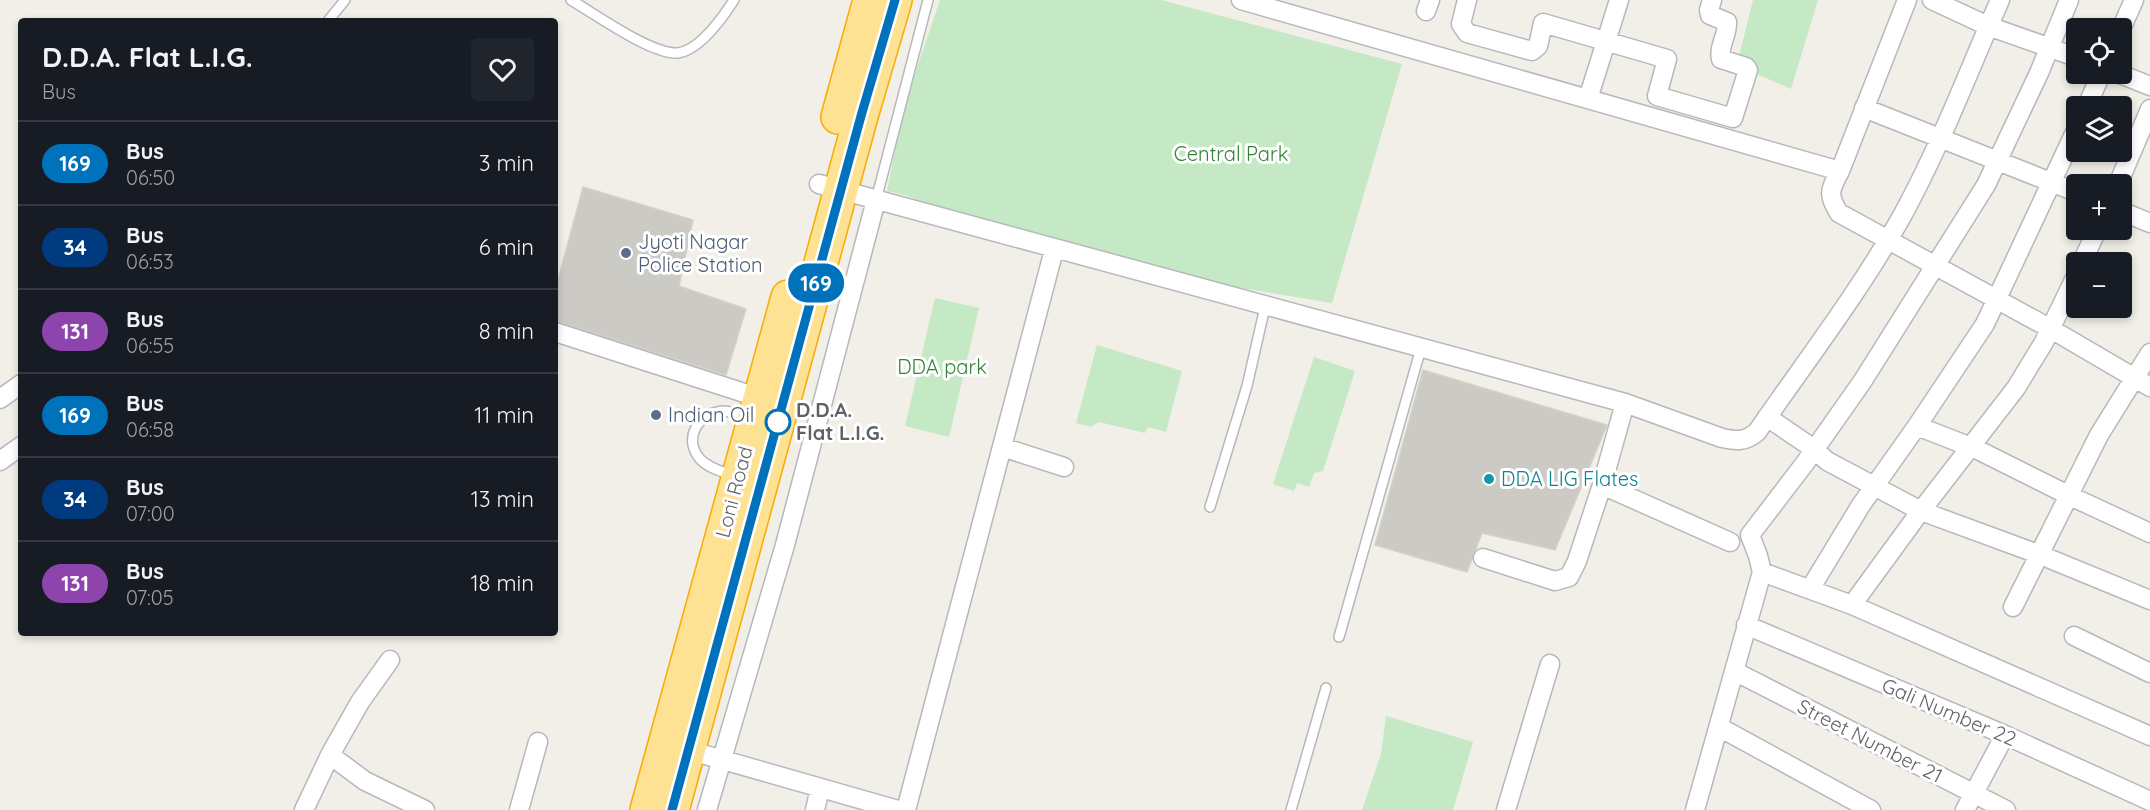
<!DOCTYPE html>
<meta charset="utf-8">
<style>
body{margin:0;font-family:Quicksand,sans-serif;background:#20242c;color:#f1f3f6;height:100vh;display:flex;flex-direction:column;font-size:22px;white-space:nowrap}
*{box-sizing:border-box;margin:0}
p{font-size:20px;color:#9ea1a6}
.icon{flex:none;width:33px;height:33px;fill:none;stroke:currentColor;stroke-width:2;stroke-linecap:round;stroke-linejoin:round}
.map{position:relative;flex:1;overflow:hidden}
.sheet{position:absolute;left:18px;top:18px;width:540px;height:618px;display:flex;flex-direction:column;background:#171b24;border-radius:6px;box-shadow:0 3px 9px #0003}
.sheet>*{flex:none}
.badge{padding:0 12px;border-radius:20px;font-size:21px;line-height:39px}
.tools{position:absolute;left:2066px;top:18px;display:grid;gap:12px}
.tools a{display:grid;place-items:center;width:66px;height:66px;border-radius:6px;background:#171b24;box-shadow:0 3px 9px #0003;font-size:30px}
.map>.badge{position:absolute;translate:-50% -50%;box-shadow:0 0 0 3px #fff}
.round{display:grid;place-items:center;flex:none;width:63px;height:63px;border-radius:6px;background:#20242c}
.head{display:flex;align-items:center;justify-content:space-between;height:102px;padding:0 24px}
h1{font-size:28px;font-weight:700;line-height:45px}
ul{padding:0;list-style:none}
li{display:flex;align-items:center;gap:18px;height:84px;padding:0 24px;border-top:2px solid #363941}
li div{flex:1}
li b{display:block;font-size:22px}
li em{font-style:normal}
li .badge{min-width:66px;font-weight:700;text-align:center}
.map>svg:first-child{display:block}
.green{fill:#c5e8c5}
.building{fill:#cccac5;stroke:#d6d1c6;stroke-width:1.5}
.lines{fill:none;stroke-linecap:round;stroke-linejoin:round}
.lane-casing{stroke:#b5b8bc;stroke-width:12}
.street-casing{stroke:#b5b8bc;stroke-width:21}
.highway-casing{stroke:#f9ab00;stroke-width:36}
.lane{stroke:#fff;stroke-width:9}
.street{stroke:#fff;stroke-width:18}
.highway{stroke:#fde293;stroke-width:33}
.line-casing{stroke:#fff;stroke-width:14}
.line{stroke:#0072bc;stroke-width:9}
.service-dot{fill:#5c6f8a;stroke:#fff;stroke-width:2}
.stop-dot{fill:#fff;stroke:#0072bc;stroke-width:3}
.culture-dot{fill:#0f9aa8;stroke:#fff;stroke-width:2}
.labels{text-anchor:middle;stroke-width:6;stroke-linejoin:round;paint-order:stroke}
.park-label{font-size:20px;fill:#348238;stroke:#fff}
.service-label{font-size:20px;fill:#4e5e75;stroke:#fff;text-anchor:start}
.stop-label{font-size:20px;font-weight:bold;fill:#5f6368;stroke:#fff;text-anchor:start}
.culture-label{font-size:20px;fill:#0d838f;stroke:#fff;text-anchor:start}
.street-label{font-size:20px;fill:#5f6368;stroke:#fff}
</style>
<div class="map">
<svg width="2150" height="810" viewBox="0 0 2150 810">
<rect width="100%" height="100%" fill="#f1efe8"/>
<!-- green -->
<path class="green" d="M 940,0 L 1161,0 L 1402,64 L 1332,303 L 1211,283 L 955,214 L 905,195 L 887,191 L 904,106 Z
M 1753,0 L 1818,0 L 1791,89 L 1759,75 L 1736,68 Z
M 935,298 L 979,308 L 949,437 L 905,426 Z
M 1097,345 L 1182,371 L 1166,432 L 1148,427 L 1145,433 L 1099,422 L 1091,427 L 1076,423 Z
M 1314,357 L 1355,371 L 1323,471 L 1314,473 L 1309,487 L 1297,483 L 1294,491 L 1273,484 Z
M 1386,716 L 1473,742 L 1453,810 L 1362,810 L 1381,754 Z"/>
<!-- building -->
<path class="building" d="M 583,187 L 693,220 L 679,286 L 746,309 L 726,375 L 555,321 L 555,291 Z
M 1423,370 L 1607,425 L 1555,550 L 1482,533 L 1467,572 L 1375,545 Z"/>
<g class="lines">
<defs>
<path id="lane" d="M 571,0 C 595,14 652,55 678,53 C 700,50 723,17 734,0
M 328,21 L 345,0
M 876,200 L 928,0
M 734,476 C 723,472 708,468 700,459 C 683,439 697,414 722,411 C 731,411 741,414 750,416
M 1210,507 L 1247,386 L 1265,307
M 1339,637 L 1421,348
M 1291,810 L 1326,688"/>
<path id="street" d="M 1241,0 L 1840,171 L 1907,0
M 1467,0 L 1461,24 L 1467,33 L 1532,51 L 1538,46 L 1543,23 L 1667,59 L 1657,96 L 1733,118 L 1748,70 L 1746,67 L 1721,59 C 1718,46 1728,35 1727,22 L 1710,15 L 1709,10 L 1712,0
M 1932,0 L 1988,26 L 2076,57
M 1426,11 L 1430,0
M 2121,29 L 2134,0
M 2120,74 L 2150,86
M 1588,99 L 1619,0
M 2087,106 L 2101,74
M 1864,108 L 2076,192
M 1840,171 C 1830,190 1827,194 1839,213 L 2051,329 L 2150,387
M 819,184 L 1625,403 L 1722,438 C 1737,441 1745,442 1757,432 C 1806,361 1860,291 1902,216 C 1940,147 1968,72 2000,0
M 2118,184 L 2150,109
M 2121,211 L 2150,223
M 2082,262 L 2097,230
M 555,332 L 760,398
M 0,399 L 21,384
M 1767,417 L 1814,449 L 1827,461 L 1921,511 L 2038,554 L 2150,600
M 1917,426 L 1976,449 L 2068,495 L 2150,533
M 1002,447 L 1064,467
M 0,461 L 21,446
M 1602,485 L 1625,403
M 1483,558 L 1555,581 L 1569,577 L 1577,561 L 1602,485 L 1730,542
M 1762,572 L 1852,605 L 2150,736
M 1810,589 L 1861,505 L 1917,426 L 1985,324 L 2076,130
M 1852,605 L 1917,516 L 2016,388 L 2044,342 L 2076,276
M 2013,607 L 2099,435 L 2150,353
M 1746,625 L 2005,735 L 2150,801
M 2074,636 L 2150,673
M 1734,671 L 2006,810
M 1719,727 L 1871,810
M 681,748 L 898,810
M 330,755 L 365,781 L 425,810
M 304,810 L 330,755 L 360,702 L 390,660
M 519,810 L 538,742
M 707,810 L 785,545 L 876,200
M 815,810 L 820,788
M 906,810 L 1054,250
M 1506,810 L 1550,664
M 1695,810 L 1762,572 L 1758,556 L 1750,535 L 1805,463 L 1862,382 L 1986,185 L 2039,73 L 2069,0
M 1965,810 L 2005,735"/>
<path id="highway" d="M 838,117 L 870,0
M 647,810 L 788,297
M 672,810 L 861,116 L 895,0"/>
</defs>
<!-- lane casing -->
<use href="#lane" class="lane-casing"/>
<!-- street casing -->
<use href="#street" class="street-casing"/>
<!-- highway casing -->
<use href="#highway" class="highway-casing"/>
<!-- lane -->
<use href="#lane" class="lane"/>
<!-- street -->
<use href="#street" class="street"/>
<!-- highway -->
<use href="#highway" class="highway"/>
</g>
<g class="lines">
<defs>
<path id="line" d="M 672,810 L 861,116 L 895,0"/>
</defs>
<!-- line casing -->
<use href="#line" class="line-casing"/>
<!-- line -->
<use href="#line" class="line"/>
</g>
<!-- markers -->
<g class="service-dot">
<circle cx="626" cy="253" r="6"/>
<circle cx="656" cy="415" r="6"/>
</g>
<circle class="stop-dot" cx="778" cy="422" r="12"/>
<circle class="culture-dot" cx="1489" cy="479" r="6"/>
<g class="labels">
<!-- park labels -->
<g class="park-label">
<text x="1231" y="161">Central Park</text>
<text x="942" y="374">DDA park</text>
</g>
<!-- service labels -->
<g class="service-label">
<text x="638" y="249">Jyoti Nagar<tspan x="638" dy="23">Police Station</tspan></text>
<text x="668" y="422">Indian Oil</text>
</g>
<!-- stop labels -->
<g class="stop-label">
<text x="796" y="417">D.D.A.<tspan x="796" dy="23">Flat L.I.G.</tspan></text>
</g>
<!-- culture labels -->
<g class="culture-label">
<text x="1501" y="486">DDA LIG Flates</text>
</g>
<!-- street labels -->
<g class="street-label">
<text transform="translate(734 492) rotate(-75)" y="7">Loni Road</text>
<text transform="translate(1949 712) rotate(23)" y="7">Gali Number 22</text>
<text transform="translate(1870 741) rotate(27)" y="7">Street Number 21</text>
</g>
</g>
</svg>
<div class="tools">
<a><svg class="icon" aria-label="locate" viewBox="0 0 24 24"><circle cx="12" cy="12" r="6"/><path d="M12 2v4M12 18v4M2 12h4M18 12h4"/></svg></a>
<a><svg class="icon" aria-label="layers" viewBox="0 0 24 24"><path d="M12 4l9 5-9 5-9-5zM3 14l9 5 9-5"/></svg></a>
<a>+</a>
<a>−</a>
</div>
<b class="badge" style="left:816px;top:283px;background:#0072bc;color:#fff">169</b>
<section class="sheet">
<div class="head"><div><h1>D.D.A. Flat L.I.G.</h1><p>Bus</p></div><a class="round"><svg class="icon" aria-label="heart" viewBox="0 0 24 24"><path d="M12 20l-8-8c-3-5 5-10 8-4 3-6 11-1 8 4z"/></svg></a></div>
<ul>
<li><span class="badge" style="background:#0072bc;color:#fff">169</span><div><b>Bus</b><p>06:50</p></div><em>3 min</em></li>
<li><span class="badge" style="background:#003b80;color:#fff">34</span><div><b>Bus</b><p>06:53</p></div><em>6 min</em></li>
<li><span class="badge" style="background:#8e44ad;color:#fff">131</span><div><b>Bus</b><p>06:55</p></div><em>8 min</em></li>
<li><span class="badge" style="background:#0072bc;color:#fff">169</span><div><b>Bus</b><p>06:58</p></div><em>11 min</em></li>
<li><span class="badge" style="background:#003b80;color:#fff">34</span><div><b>Bus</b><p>07:00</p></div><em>13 min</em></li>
<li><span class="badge" style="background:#8e44ad;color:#fff">131</span><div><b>Bus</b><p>07:05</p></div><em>18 min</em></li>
</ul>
</section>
</div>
